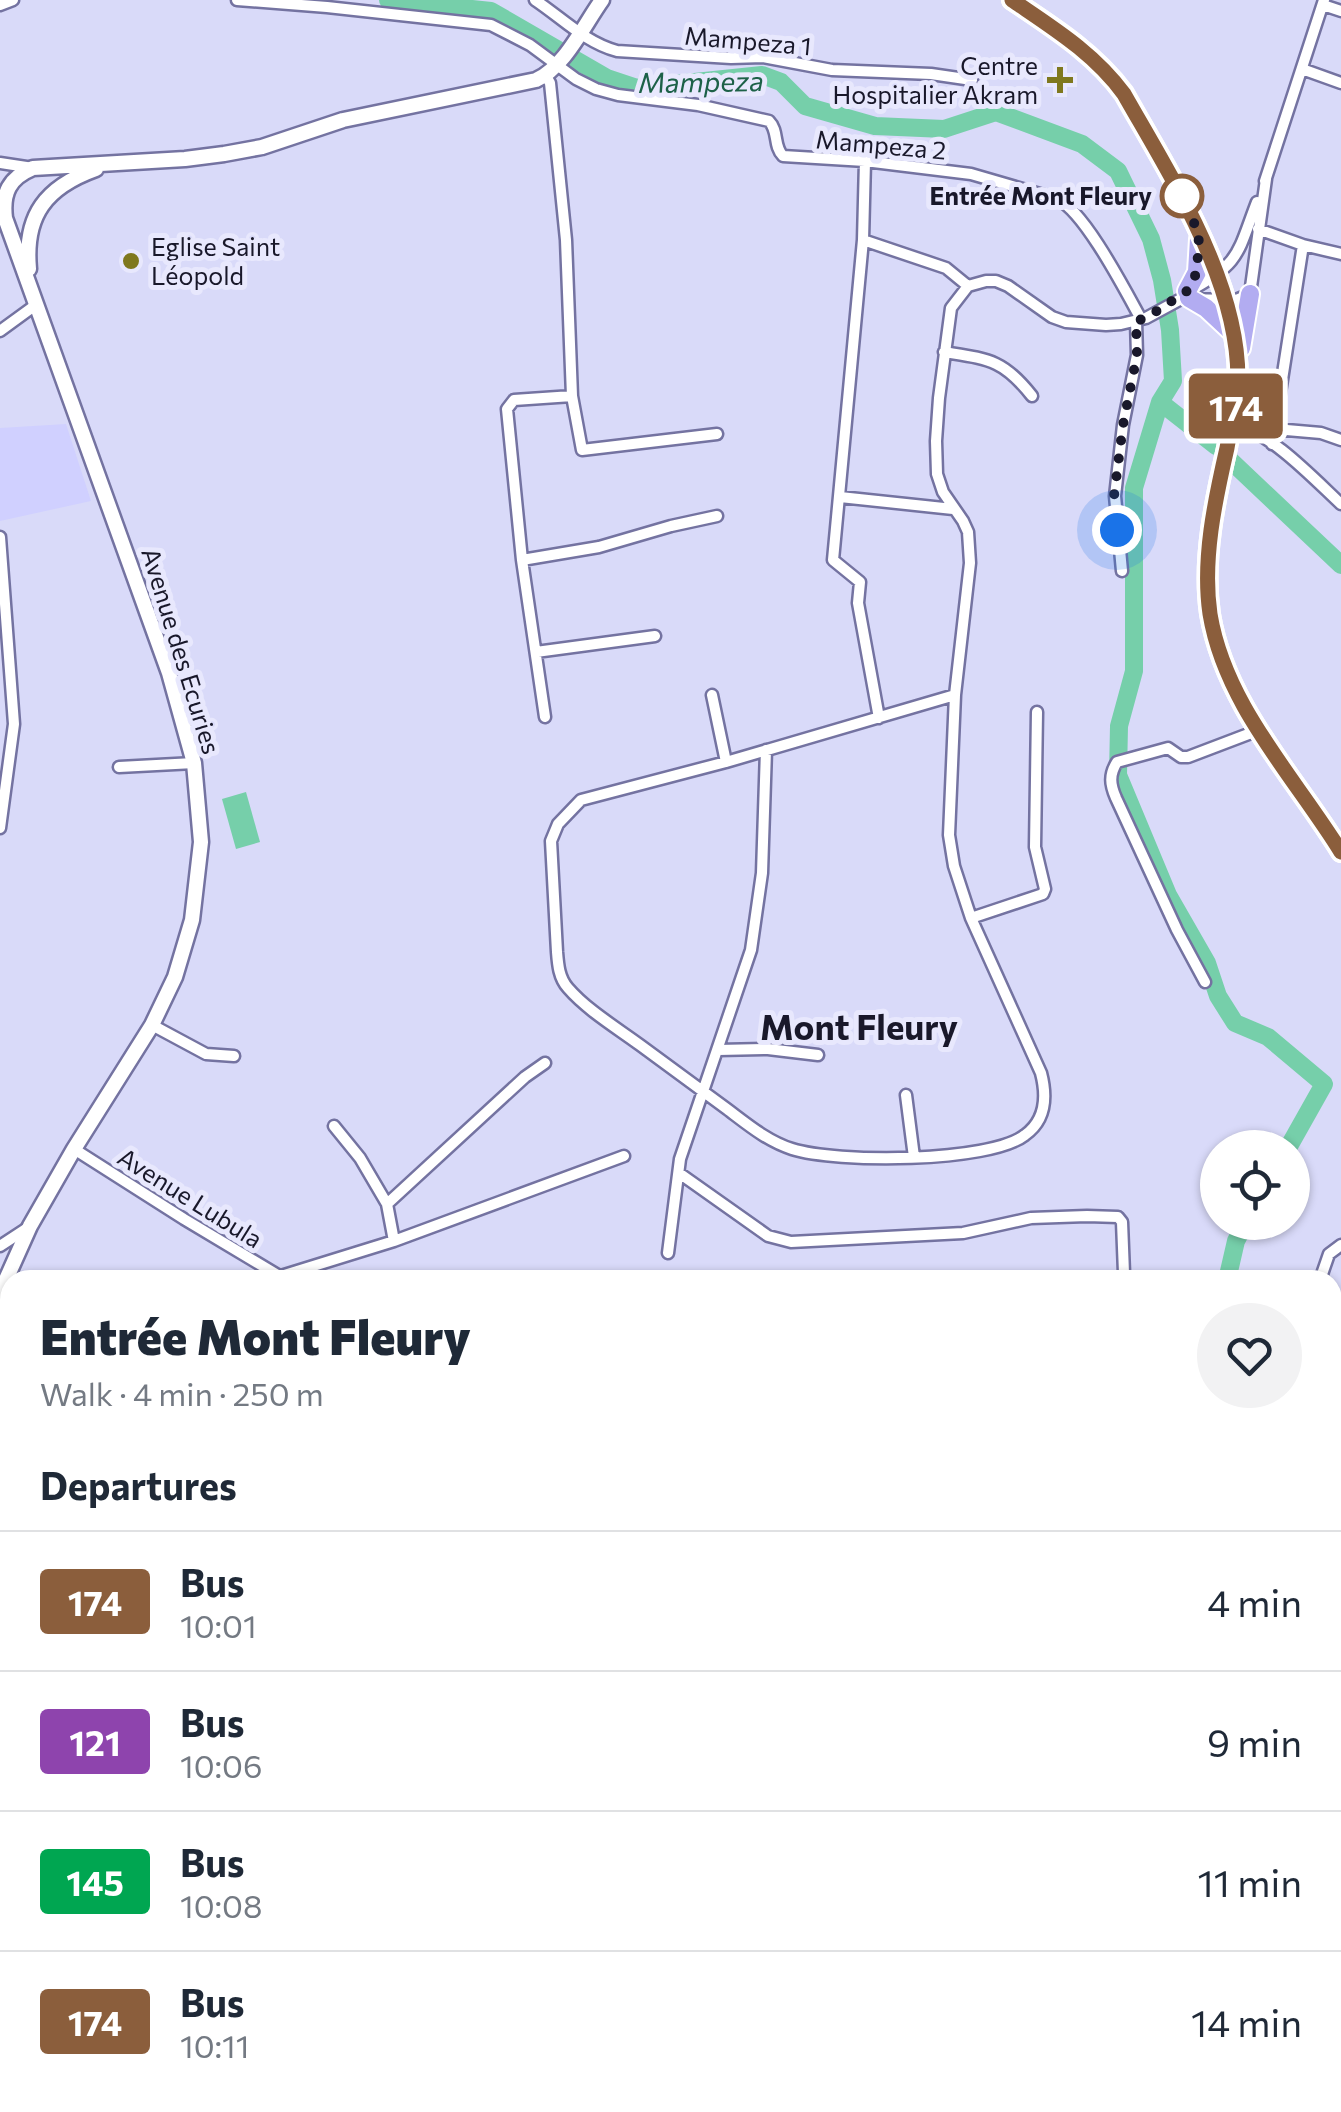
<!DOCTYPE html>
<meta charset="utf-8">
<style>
body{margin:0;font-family:Commissioner,sans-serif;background:#f2f2f3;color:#1f2937;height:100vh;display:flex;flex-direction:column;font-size:38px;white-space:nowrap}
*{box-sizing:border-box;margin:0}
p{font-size:32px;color:#747a83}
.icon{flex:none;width:55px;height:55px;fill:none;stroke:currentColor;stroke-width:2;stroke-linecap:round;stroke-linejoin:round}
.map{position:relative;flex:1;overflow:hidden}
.drawer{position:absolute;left:0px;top:1270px;width:1342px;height:842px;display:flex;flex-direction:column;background:#fff;border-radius:30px 30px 0 0;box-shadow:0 2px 8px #0004}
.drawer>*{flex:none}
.badge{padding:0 20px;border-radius:8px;font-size:35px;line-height:65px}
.fabs{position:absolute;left:1200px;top:1130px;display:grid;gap:20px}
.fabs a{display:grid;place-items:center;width:110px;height:110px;border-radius:50%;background:#fff;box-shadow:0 2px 8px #0004;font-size:50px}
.you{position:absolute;width:50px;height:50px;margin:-25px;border:8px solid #fff;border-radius:50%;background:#1a73e8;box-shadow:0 0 0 15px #1a73e833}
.map>.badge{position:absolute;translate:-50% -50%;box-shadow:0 0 0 5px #fff}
h2{padding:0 40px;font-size:38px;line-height:90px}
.round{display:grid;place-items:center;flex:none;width:105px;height:105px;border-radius:52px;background:#f2f2f3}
.summary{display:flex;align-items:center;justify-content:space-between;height:170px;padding:0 40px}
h1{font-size:48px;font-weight:800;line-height:75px}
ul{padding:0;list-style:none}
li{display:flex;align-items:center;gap:30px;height:140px;padding:0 40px;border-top:2px solid #e0e1e3}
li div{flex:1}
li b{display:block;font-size:38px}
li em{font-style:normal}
li .badge{min-width:110px;font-weight:700;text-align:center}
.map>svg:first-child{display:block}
.built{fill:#d0d0ff}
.green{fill:#e5b49f}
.water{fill:#76cfaa}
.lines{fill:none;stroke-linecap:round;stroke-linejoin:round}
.river{stroke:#76cfaa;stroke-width:18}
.minor-casing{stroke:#7473a1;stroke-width:15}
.tertiary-casing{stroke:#7473a1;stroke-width:19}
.primary-casing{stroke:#fff;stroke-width:22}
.minor{stroke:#fff;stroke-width:10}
.tertiary{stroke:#fff;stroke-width:14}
.primary{stroke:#b2acf1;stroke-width:18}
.line-casing{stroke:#fff;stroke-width:22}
.line{stroke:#8b5e3c;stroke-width:15}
.walk{stroke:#19182a;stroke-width:10;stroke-dasharray:0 18}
.poi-dot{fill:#7f781d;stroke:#e8e8fd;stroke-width:4}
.stop-dot{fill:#fff;stroke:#8b5e3c;stroke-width:5}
.labels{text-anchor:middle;stroke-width:10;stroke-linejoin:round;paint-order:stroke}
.street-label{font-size:25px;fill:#19182a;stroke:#e8e8fd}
.poi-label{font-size:25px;fill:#19182a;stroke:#e8e8fd;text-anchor:end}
.stop-label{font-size:25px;font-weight:bold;fill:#19182a;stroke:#e8e8fd;text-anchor:end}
.water-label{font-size:28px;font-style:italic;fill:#1d6148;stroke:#e8e8fd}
.district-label{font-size:35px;font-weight:bold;fill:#19182a;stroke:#e8e8fd}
</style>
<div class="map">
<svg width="1341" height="2112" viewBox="0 0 1341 2112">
<rect width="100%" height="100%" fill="#d9daf9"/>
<!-- built -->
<path class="built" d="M 66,424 L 91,501 L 0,521 L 0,428 Z"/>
<!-- green -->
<path class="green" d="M 98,2103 L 1054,2103 L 1049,2112 L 110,2112 Z"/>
<!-- water -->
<path class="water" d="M 246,792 L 260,842 L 236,849 L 222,799 Z"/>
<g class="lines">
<!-- river -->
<path class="river" d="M 388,0 L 491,11 L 607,78 L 637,88 L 762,75 L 781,82 L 805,106 L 875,126 L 944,129 L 996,112 L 1082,144 L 1118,171 L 1151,239 L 1162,280 L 1170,330 L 1173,381 L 1160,402 L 1134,488 L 1134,671 L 1119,726 L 1118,775 L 1168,895 L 1207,963 L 1218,996 L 1235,1023 L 1268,1037 L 1324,1084 L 1288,1148
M 1160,402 L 1216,446
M 1231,461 L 1341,565
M 1227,1280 L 1236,1241 L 1246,1222
M 1332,1779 L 1341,1784"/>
<defs>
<path id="minor" d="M 237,0 L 327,7 L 491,25 L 530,45 L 576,79 L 596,89 L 618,95 L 698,105 L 769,121 C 779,131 773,146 783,156 L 865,161 L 971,174 L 1057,199 C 1084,210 1126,292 1141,319
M 535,0 C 562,18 586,43 617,51 L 731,58 L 763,57 L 832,70 L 931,74 L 972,80
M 0,5 L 13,0
M 1323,5 L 1341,11
M 1302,69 L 1341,83
M 865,161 L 863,240 L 833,560 L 860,582 L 858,603 L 879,718
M 0,163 L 33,168
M 1265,181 L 1324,0
M 1258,229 L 1303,245 L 1341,254
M 863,240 L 946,268 L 968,286
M 1189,291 C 1241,263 1237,254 1257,202
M 0,331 L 37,304
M 944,352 C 988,359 1003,359 1032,396
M 572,396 L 582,450 L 717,434
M 1233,423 C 1271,433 1312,477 1341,504
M 1275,429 L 1321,433 L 1341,440
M 1272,444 L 1303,245
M 840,497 L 953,509
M 0,537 L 14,724 L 0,828
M 522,560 L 599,547 L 671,526 L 717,516
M 1122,571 L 1115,496 L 1123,425 L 1137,355 L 1136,321
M 536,652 L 655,636
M 712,695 L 726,762
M 955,695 L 726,762 L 581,800 L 558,824 L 551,841 L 557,952 C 558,965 559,978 568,988 C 587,1010 617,1028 640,1045 C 669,1066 698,1088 727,1109 C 747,1124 767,1141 792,1149 C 836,1163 989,1163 1025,1135 C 1046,1120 1047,1096 1041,1073 L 971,918 L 954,866 L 949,835 L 955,695 L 970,563 L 968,532 L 963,521 L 943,492 L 937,474 L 936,441 L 939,398 L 951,308 L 968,286 L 986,281 L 996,281 L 1008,286 L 1052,317 L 1066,322 L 1106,325 L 1121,324 L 1146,318 L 1181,299 L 1236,300 L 1250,294 L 1266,179
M 545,717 L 522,560 L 507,409 L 514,400 L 572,396 L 566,240 L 550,83 L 546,76
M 119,767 L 194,763
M 971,918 L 1043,894 L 1045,889 L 1035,847 L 1037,712
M 1205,982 L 1177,930 L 1116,798 C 1110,784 1109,775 1117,762 L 1168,748 L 1181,757 L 1188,757 L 1259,730
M 152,1025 L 206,1054 L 234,1056
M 718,1050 L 768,1049 L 818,1055
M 906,1095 L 914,1157
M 334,1126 L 360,1158 L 387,1204
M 74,1149 L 184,1219 L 286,1280
M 679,1173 L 768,1236 L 791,1242 L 963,1233 L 1031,1218 L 1087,1216 L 1118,1217 L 1122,1222 L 1124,1273
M 394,1241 L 387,1204 L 525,1077 L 545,1063
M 0,1246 L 29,1227
M 668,1253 L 680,1159 L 751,950 L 762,873 L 766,750
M 280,1280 L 281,1276 L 394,1241 L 624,1156
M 1320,1280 L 1329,1254 L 1341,1245
M 1332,1763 L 1341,1758
M 0,1821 L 10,1822
M 1332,1907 L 1341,1912
M 1332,1950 L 1341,1935
M 1332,2009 L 1341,2015
M 1281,2102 L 1293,2112
M 1111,2112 L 1113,2102"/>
<path id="tertiary" d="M 29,269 C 24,215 46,187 96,169
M 0,1293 L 30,1226 L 74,1149 L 152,1025 L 175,977 L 192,920 L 201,842 L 194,763 L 169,673 L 5,218 C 2,193 9,178 33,168 L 185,159 L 224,154 L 262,147 L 343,120 L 536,80 C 564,68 584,25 602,0"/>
<path id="primary" d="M 1012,0 C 1053,27 1094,53 1124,93 C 1172,179 1247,294 1237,396 C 1235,413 1230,430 1227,448 C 1215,500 1202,560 1210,614 C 1225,705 1294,776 1341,852
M 1187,291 L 1197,272 L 1199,239
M 1189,298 L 1206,308 L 1235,335
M 1241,348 L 1250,294"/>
</defs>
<!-- minor casing -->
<use href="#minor" class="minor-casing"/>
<!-- tertiary casing -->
<use href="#tertiary" class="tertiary-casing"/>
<!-- primary casing -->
<use href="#primary" class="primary-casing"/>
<!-- minor -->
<use href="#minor" class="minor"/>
<!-- tertiary -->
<use href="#tertiary" class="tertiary"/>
<!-- primary -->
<use href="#primary" class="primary"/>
</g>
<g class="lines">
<defs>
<path id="line" d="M 1012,0 C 1053,28 1094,53 1124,94 C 1172,179 1247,294 1237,396 C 1235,413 1230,430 1227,448 C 1215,500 1202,560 1210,614 C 1225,705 1294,776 1341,852"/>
</defs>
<!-- line casing -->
<use href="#line" class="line-casing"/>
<!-- line -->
<use href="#line" class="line"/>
<!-- walk -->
<path class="walk" d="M 1117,530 L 1114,496 L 1123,425 L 1137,355 L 1136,321 L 1146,318 L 1187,291 L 1197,272 L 1199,234 L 1182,196"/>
</g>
<!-- markers -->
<g class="poi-dot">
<path d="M1055 65h10v10h10v10h-10v10h-10v-10h-10v-10h10z"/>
<circle cx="131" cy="261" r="10"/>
</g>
<circle class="stop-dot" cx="1182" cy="196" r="20"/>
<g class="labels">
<!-- street labels -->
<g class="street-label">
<text transform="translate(748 41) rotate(5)" y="9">Mampeza 1</text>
<text transform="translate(881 145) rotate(5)" y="9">Mampeza 2</text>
<text transform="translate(181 651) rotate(73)" y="9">Avenue des Ecuries</text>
<text transform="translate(190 1198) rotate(32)" y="9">Avenue Lubula</text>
</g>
<!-- poi labels -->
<g class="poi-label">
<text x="1038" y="75">Centre<tspan x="1038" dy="29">Hospitalier Akram</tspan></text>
<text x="151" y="256" text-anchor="start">Eglise Saint<tspan x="151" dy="29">Léopold</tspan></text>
</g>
<!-- stop labels -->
<g class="stop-label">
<text x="1152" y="205">Entrée Mont Fleury</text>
</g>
<!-- water labels -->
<g class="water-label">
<text transform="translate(701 82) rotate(-1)" y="10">Mampeza</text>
</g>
<!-- district labels -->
<g class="district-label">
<text x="859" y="1040">Mont Fleury</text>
</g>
</g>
</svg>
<div class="fabs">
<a><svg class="icon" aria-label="locate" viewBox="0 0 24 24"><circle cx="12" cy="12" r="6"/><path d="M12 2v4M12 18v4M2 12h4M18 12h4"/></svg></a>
</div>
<div class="you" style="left:1117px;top:530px"></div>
<b class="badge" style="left:1236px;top:406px;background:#8b5e3c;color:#fff">174</b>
<section class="drawer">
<div class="summary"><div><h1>Entrée Mont Fleury</h1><p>Walk · 4 min · 250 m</p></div><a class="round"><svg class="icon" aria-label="heart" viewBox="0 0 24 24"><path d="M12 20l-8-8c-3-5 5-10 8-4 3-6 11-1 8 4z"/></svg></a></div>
<h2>Departures</h2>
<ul>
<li><span class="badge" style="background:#8b5e3c;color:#fff">174</span><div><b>Bus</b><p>10:01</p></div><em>4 min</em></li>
<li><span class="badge" style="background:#8e44ad;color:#fff">121</span><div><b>Bus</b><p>10:06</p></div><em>9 min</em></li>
<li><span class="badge" style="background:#00a651;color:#fff">145</span><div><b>Bus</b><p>10:08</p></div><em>11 min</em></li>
<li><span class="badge" style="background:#8b5e3c;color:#fff">174</span><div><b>Bus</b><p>10:11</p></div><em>14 min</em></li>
</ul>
</section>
</div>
